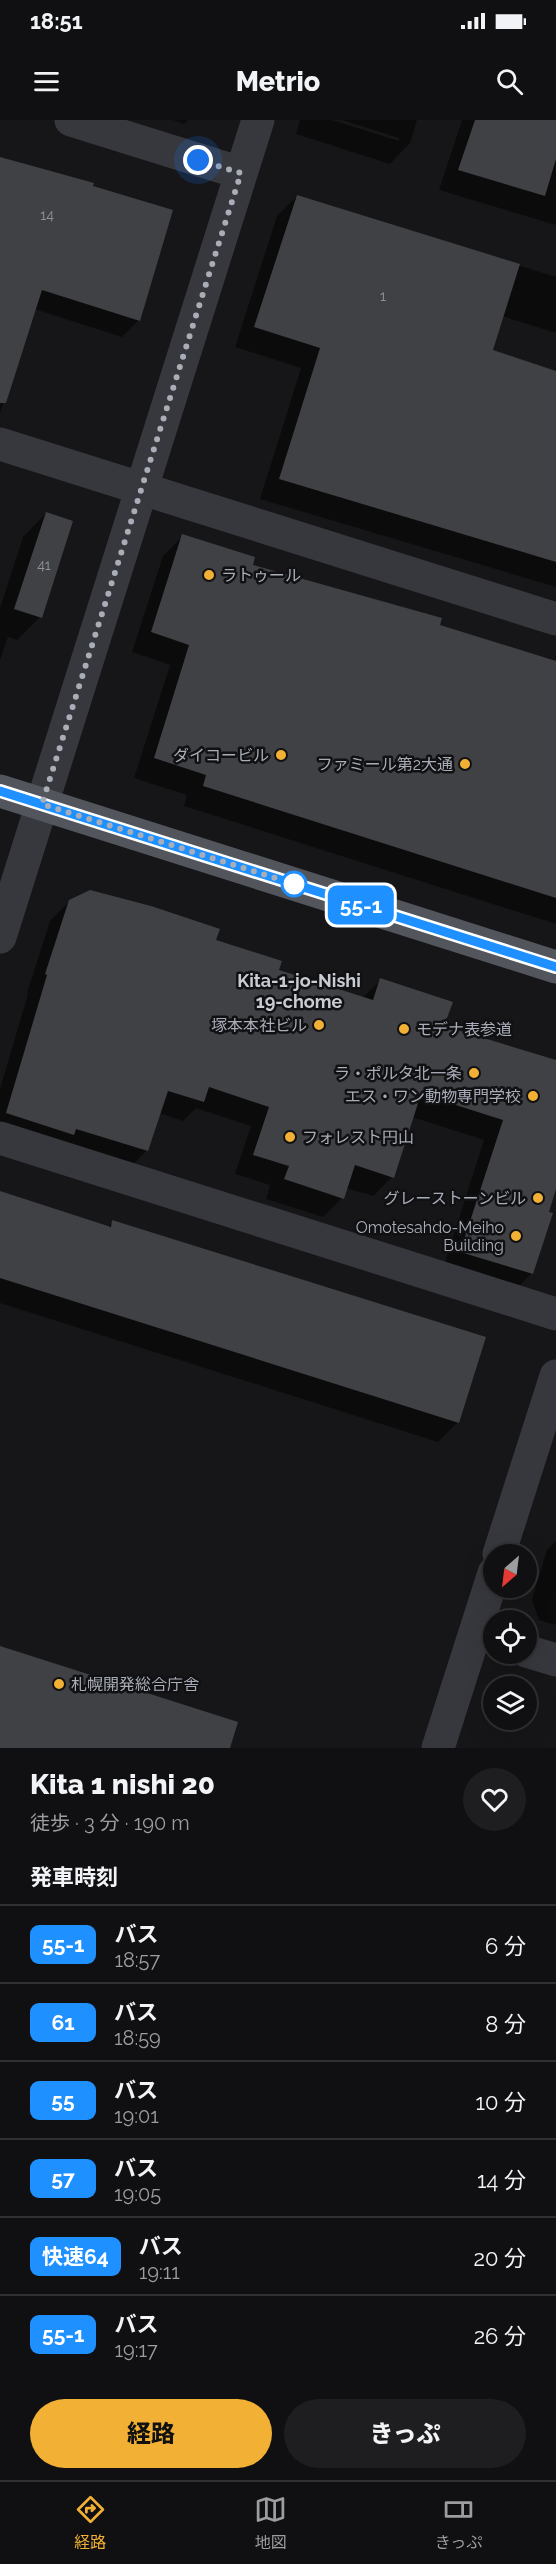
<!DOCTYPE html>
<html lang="ja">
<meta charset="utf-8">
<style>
body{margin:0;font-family:Raleway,"Noto Sans JP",sans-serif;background:#1e1e20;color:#f1f3f6;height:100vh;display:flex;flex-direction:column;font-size:22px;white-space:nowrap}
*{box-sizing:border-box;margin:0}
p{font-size:20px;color:#9c9d9f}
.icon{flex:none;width:33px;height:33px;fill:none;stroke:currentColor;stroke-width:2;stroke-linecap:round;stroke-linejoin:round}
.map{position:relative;height:1628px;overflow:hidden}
.side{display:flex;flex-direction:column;background:#101012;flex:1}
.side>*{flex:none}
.badge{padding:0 12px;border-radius:9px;font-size:21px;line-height:39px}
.needle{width:39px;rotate:208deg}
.controls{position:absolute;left:483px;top:1424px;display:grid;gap:12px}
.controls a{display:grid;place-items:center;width:54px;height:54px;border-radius:50%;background:#101012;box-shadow:0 6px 24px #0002,0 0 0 2px #303032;font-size:30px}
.you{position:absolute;width:30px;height:30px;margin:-15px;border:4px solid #fff;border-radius:50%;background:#1a73e8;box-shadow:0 0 0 9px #1a73e833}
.map>.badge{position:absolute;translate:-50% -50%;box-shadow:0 0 0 3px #fff}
h2{padding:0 30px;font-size:22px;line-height:54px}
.round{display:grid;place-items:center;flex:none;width:63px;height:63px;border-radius:32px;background:#1e1e20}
.summary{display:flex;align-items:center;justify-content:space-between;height:102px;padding:0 30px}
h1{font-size:28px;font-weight:800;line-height:45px}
.primary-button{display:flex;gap:12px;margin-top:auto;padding:12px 30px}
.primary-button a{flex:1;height:69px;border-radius:36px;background:#f2b134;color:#111;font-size:24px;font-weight:800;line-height:69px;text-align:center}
.primary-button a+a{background:#1e1e20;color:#f1f3f6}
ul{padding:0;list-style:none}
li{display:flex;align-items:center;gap:18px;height:78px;padding:0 30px;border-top:2px solid #303032}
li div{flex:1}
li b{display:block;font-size:22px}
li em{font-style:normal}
li .badge{min-width:66px;font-weight:700;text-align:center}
.status{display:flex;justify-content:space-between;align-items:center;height:42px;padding:0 30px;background:#101012;direction:ltr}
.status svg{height:16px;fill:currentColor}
header{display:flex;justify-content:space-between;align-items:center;height:78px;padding:0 30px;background:#101012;font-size:27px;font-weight:800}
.menu{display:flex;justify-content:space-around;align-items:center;height:84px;border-top:2px solid #303032;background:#101012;font-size:16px;color:#9c9d9f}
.menu a{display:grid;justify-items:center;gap:3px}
.menu .active{color:#f2b134}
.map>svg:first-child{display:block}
.shadow{fill:#0007}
.building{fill:#404145}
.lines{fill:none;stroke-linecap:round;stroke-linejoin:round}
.minor{stroke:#37383d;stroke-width:33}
.major{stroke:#53555c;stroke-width:33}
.line-casing{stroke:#fff;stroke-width:14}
.line{stroke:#1e90ff;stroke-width:9}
.walk{stroke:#a8adb8;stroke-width:6;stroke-dasharray:0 10.8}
.poi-dot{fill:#f2b134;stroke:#111113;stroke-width:2}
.stop-dot{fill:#fff;stroke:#1e90ff;stroke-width:3}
.labels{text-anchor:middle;stroke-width:5;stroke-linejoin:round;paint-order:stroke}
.number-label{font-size:14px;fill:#8e929b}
.poi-label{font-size:16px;fill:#a8adb8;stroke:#111113;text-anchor:end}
.neighbourhood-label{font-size:18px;font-weight:bold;fill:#c9ccd4;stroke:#111113}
</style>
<div class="status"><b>18:51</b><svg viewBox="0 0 49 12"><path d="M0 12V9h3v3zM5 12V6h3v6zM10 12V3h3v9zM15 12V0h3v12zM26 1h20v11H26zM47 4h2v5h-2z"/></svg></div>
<header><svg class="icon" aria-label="menu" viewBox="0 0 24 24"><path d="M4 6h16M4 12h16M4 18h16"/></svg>Metrio<svg class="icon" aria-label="search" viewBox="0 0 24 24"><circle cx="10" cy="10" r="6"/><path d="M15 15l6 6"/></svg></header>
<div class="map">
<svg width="556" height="1628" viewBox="0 0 556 1628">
<rect width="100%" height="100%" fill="#161618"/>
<!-- shadow -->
<path class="shadow" d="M 173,0 L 188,0 L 184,4 Z
M 300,0 L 332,0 L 399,21 L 399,18 L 342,0 L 417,0 L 410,23 L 390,44 L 296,14 Z
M 462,0 L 556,0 L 556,105 L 439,70 Z
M 0,38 L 92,64 L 139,200 L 122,217 L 34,189 L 0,293 Z
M 297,76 L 556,157 L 556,213 L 502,196 L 491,231 L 556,252 L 556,467 L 260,379 L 301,248 L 235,227 L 277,96 Z
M 46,393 L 40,497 L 17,520 L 8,517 L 0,540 L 0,488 L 23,417 Z
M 183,416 L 251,446 L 556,542 L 556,804 L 184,686 L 187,675 L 134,658 L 170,545 L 132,532 L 163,436 Z
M 70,781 L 214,821 L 277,851 L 362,878 L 381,860 L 442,907 L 556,941 L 556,1064 L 532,1153 L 513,1172 L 442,1151 L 484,1020 L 412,997 L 392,1057 L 373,1076 L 346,1068 L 342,1078 L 323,1097 L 266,1079 L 270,1065 L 235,1054 L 251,1006 L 196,988 L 183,1001 L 159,993 L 147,1030 L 128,1050 L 0,1016 L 0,969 L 28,874 L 27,873 L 50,801 Z
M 0,1073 L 107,1108 L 113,1102 L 458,1302 L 438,1322 L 0,1183 Z
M 556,1421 L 556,1505 L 539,1500 L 532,1479 L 547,1430 Z"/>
<!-- building -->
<path class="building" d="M 475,0 L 556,0 L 556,39 L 545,76 L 458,50 Z
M 0,37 L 94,63 L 93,66 L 173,90 L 140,201 L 42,170 L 6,283 L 0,283 Z
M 297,75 L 520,144 L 493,230 L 556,251 L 556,442 L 279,359 L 320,228 L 254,207 Z
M 46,392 L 73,401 L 42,498 L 14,489 Z
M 182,414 L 255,437 L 253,445 L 442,498 L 440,505 L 556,541 L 556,778 L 203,666 L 206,655 L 154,638 L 189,525 L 151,512 Z
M 90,770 L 151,786 L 220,809 L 216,820 L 282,841 L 279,850 L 373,880 L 380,858 L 453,882 L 444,906 L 556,940 L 556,1069 L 549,1092 L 553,1093 L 533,1154 L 460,1132 L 503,1000 L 421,974 L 394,1058 L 355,1045 L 344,1079 L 284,1059 L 289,1046 L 253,1035 L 269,987 L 209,967 L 204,982 L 168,971 L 148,1031 L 76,1009 L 74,1015 L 6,993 L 47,855 L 45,854 L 69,780 Z
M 0,1071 L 111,1107 L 112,1100 L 486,1217 L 459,1303 L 0,1158 Z
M 0,1526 L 238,1602 L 230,1628 L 0,1628 Z"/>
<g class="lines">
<!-- minor -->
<path class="minor" d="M 71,0 L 241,53
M 0,324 L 556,499
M 0,817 L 258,0
M 0,1018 L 556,1194
M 499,1434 L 556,1256
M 526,1531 L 556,1540
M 438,1628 L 494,1453"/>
<!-- major -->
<path class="major" d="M 0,671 L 556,847"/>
</g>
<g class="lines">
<defs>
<path id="line" d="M 0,671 L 556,847"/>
</defs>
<!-- line casing -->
<use href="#line" class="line-casing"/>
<!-- line -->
<use href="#line" class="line"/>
<!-- walk -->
<path class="walk" d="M 198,40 L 241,53 L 42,684 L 294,764"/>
</g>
<!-- markers -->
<g class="poi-dot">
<circle cx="209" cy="455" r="6"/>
<circle cx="281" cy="635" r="6"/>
<circle cx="465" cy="644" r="6"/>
<circle cx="319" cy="905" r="6"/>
<circle cx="404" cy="909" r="6"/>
<circle cx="474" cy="953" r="6"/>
<circle cx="533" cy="976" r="6"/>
<circle cx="290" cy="1017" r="6"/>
<circle cx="538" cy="1078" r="6"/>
<circle cx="516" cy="1116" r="6"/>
<circle cx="59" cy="1564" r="6"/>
</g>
<circle class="stop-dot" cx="294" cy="764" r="12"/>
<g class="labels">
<!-- number labels -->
<g class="number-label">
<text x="47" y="100">14</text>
<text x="383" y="181">1</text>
<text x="44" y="450">41</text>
</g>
<!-- poi labels -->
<g class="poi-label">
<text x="221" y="461" text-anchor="start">ラトゥール</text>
<text x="269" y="641">ダイコービル</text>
<text x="453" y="650">ファミール第2大通</text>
<text x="307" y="911">塚本本社ビル</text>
<text x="416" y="915" text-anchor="start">モデナ表参道</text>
<text x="462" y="959">ラ・ポルタ北一条</text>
<text x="521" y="982">エス・ワン動物専門学校</text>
<text x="302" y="1023" text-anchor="start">フォレスト円山</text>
<text x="526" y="1084">グレーストーンビル</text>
<text x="504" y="1113">Omotesahdo-Meiho<tspan x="504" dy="18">Building</tspan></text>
<text x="71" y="1570" text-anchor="start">札幌開発総合庁舎</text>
</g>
<!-- neighbourhood labels -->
<g class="neighbourhood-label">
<text x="299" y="867">Kita-1-jo-Nishi<tspan x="299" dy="21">19-chome</tspan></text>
</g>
</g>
</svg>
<div class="controls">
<a><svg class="needle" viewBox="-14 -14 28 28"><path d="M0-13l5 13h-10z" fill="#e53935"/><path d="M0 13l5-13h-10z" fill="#9c9d9f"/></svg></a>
<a><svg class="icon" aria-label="locate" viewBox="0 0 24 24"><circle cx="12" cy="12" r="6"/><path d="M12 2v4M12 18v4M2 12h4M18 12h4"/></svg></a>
<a><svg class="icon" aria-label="layers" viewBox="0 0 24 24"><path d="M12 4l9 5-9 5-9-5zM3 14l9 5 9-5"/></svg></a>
</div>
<div class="you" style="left:198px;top:40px"></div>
<b class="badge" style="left:361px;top:785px;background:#1e90ff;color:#fff">55-1</b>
</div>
<section class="side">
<div class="summary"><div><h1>Kita 1 nishi 20</h1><p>徒歩 · 3 分 · 190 m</p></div><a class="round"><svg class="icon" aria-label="heart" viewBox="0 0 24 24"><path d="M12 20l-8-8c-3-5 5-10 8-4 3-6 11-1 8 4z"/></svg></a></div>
<h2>発車時刻</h2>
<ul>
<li><span class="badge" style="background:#1e90ff;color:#fff">55-1</span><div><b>バス</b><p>18:57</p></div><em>6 分</em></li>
<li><span class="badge" style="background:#1e90ff;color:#fff">61</span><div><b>バス</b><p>18:59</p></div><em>8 分</em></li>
<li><span class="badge" style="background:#1e90ff;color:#fff">55</span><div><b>バス</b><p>19:01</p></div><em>10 分</em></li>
<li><span class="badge" style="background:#1e90ff;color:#fff">57</span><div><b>バス</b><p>19:05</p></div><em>14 分</em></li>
<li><span class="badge" style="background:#1e90ff;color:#fff">快速64</span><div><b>バス</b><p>19:11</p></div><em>20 分</em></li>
<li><span class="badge" style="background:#1e90ff;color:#fff">55-1</span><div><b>バス</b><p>19:17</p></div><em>26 分</em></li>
</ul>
<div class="primary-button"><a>経路</a><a>きっぷ</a></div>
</section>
<nav class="menu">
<a class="active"><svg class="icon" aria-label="directions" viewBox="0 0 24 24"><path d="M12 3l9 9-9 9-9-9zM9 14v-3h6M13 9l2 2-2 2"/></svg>経路</a>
<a><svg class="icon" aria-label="map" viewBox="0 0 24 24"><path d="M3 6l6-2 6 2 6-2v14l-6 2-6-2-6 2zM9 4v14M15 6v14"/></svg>地図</a>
<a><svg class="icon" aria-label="tickets" viewBox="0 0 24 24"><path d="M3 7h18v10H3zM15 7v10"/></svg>きっぷ</a>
</nav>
